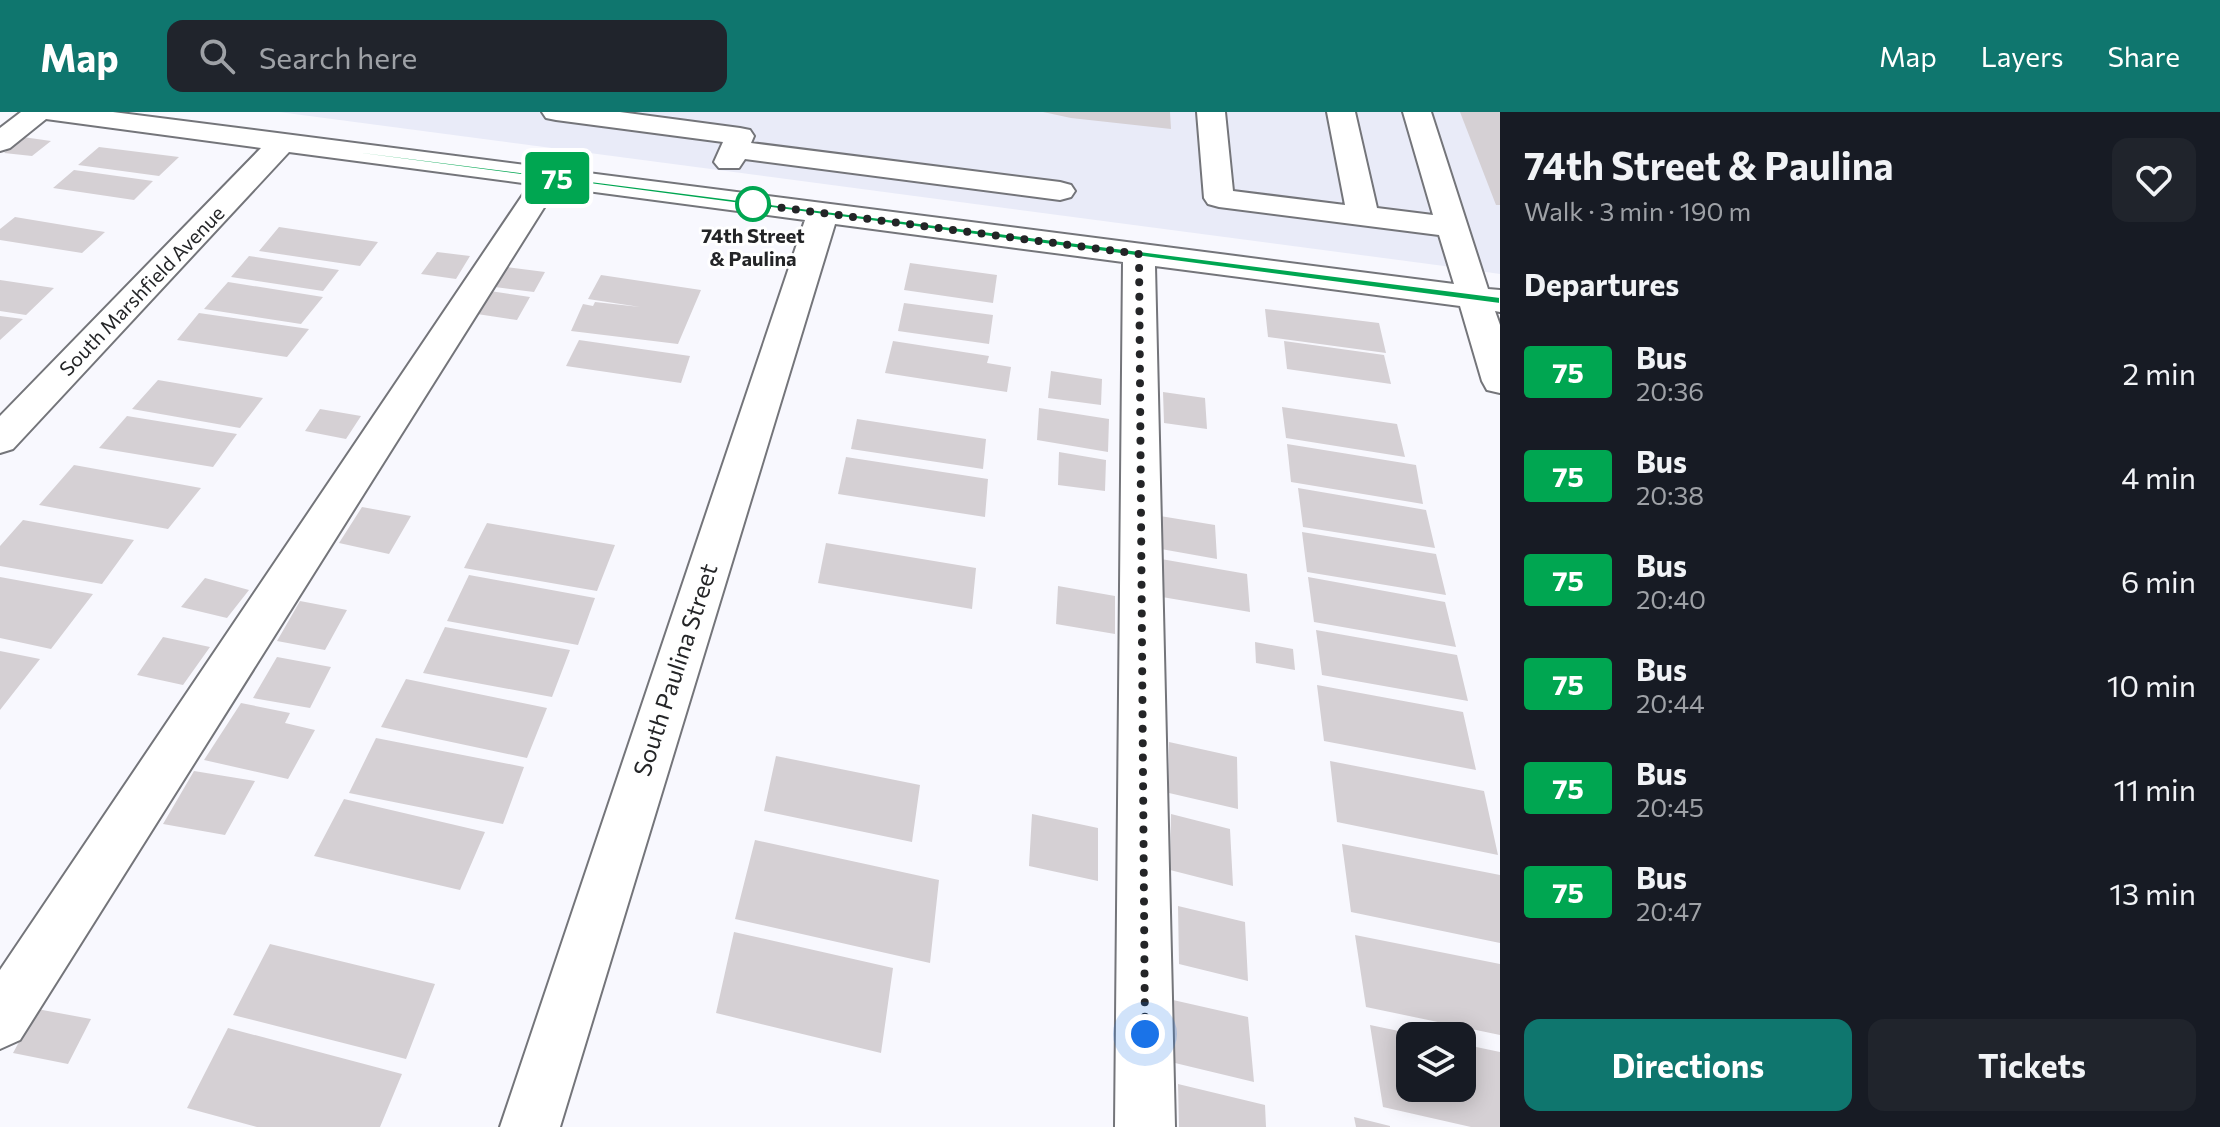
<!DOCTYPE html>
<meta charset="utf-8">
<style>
body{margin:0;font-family:Commissioner,sans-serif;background:#20242c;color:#f1f3f6;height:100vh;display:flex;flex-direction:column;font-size:30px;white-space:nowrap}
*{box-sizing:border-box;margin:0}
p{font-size:26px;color:#9ea1a6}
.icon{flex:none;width:44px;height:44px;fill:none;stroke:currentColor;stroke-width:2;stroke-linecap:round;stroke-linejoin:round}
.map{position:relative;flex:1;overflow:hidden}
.side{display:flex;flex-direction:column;background:#171b24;width:720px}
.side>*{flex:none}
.badge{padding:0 16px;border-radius:6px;font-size:28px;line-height:52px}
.fabs{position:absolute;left:1396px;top:910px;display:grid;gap:16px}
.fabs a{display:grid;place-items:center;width:80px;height:80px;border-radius:16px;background:#171b24;box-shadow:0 4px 20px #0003;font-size:40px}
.you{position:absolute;width:40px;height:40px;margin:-20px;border:6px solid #fff;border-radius:50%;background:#1a73e8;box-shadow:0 0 0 12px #1a73e833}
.map>.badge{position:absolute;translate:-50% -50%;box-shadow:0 0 0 4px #fff}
h2{padding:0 24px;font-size:30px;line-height:72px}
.round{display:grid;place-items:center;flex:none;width:84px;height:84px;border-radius:16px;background:#20242c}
.summary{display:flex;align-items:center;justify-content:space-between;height:136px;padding:0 24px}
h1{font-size:38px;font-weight:700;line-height:60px}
.cta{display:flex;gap:16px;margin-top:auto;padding:16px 24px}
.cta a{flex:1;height:92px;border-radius:16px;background:#0f766e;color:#fff;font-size:32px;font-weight:700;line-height:92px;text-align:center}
.cta a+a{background:#20242c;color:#f1f3f6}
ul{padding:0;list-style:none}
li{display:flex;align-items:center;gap:24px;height:104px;padding:0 24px}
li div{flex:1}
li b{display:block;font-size:30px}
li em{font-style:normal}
li .badge{min-width:88px;font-weight:700;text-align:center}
header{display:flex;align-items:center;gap:48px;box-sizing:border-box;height:112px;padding:0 40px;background:#0f766e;color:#fff}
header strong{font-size:38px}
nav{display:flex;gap:44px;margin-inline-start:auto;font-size:28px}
.search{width:560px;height:72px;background:#20242c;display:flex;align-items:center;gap:20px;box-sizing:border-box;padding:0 28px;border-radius:16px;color:#9ea1a6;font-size:30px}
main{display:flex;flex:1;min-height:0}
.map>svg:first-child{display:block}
.built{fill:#e9ebf8}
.building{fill:#d5d0d4}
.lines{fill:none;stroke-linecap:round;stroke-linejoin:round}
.minor-casing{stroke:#74757a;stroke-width:4}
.minor{fill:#fff;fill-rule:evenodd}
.line{fill:#00a651;stroke:#fff;stroke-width:2}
.walk{stroke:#242527;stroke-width:8;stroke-dasharray:0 14.4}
.stop-dot{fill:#fff;stroke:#00a651;stroke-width:4}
.labels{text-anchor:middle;stroke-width:6;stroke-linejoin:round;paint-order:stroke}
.far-stop-label{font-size:20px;font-weight:bold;fill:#242527;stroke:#fff}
.far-street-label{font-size:20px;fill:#242527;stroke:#fff}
.street-label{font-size:24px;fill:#242527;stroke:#fff}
</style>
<header>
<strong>Map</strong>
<div class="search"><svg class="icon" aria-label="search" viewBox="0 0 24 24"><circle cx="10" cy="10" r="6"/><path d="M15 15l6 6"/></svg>Search here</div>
<nav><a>Map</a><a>Layers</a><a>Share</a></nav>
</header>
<main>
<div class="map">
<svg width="1500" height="1015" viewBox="0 0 1500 1015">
<rect width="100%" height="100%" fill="#f8f8fe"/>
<!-- built -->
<path class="built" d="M 279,0 L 1500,0 L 1500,162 L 1444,154 Z"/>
<!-- building -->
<path class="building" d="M 1043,0 L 1170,0 L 1171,17 L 1071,6 Z
M 1460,0 L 1500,0 L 1500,93 L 1496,93 Z
M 23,25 L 51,29 L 32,44 L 4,41 Z
M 99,35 L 179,45 L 159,64 L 78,53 Z
M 74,58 L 153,69 L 134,88 L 53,76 Z
M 15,105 L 105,120 L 82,141 L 0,128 L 0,117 Z
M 279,115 L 378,130 L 360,154 L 259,139 Z
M 437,140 L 470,144 L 456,167 L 421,162 Z
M 249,144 L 339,158 L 323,179 L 231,165 Z
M 910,151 L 997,163 L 993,191 L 904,178 Z
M 507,155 L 545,160 L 534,180 L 495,175 Z
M 601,163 L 701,178 L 678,232 L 571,219 L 583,192 L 593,194 L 595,190 L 640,195 L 588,187 Z
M 0,168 L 54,176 L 26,203 L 0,199 Z
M 228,170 L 323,185 L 301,212 L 204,197 Z
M 490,179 L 530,185 L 517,208 L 477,202 Z
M 904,191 L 993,203 L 989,232 L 898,219 Z
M 1265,197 L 1379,211 L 1386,241 L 1268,225 Z
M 199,201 L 309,217 L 287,245 L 177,228 Z
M 0,204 L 23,207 L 0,228 Z
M 579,228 L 690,244 L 681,271 L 566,254 Z
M 893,229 L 989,244 L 987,251 L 1011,255 L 1007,280 L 885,261 Z
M 1284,229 L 1384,243 L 1391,272 L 1287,257 Z
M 1051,259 L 1102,267 L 1101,293 L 1048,286 Z
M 158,268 L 263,286 L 240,316 L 132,297 Z
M 1163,280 L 1205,286 L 1207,317 L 1164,311 Z
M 1282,295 L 1397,312 L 1405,345 L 1286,326 Z
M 1039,296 L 1109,307 L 1108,340 L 1037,328 Z
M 320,297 L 361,304 L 346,327 L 305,319 Z
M 127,304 L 237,322 L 213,355 L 99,336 Z
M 857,307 L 986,327 L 983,357 L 851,337 Z
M 1287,332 L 1416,353 L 1423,392 L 1291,370 Z
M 1059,340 L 1106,348 L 1105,379 L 1058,373 Z
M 846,345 L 988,367 L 985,405 L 838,382 Z
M 74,353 L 201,376 L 168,417 L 39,393 Z
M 1298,376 L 1426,398 L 1435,436 L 1303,415 Z
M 362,395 L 411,404 L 389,442 L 339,431 Z
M 1160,404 L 1215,413 L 1217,447 L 1161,437 Z
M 23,408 L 134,428 L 102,472 L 0,454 L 0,434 Z
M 487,411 L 615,433 L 597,479 L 464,456 Z
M 1302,420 L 1436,442 L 1446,483 L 1307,460 Z
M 826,431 L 976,456 L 972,497 L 818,471 Z
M 1161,447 L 1247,462 L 1250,500 L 1162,485 Z
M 469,463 L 595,486 L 578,533 L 447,509 Z
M 0,465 L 93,482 L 51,537 L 0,526 Z
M 1308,465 L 1445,490 L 1456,535 L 1314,510 Z
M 205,466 L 249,478 L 227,506 L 181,495 Z
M 1058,474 L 1115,484 L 1115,522 L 1056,512 Z
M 300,489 L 347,498 L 325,538 L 277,529 Z
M 445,515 L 570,538 L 552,585 L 423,561 Z
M 1316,518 L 1457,543 L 1468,589 L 1322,563 Z
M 163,525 L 210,535 L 183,573 L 137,563 Z
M 1255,530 L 1293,537 L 1295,558 L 1256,551 Z
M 0,539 L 40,547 L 0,598 Z
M 277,545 L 331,555 L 310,596 L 253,586 Z
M 406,567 L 547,596 L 527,646 L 381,615 Z
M 1317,573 L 1463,600 L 1476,658 L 1324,629 Z
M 241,591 L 290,601 L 285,611 L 315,618 L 288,667 L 204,648 Z
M 376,626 L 524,655 L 503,712 L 349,681 Z
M 1169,630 L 1237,645 L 1238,697 L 1169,681 Z
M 776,644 L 920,673 L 912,730 L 764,699 Z
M 1330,649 L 1484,679 L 1498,743 L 1337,710 Z
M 194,659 L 255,669 L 225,723 L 163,712 Z
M 344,687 L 485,720 L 460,778 L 314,744 Z
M 1032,702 L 1098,716 L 1098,769 L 1029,754 Z
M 1171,702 L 1230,717 L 1233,774 L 1170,758 Z
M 755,728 L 939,768 L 930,851 L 735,807 Z
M 1342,732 L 1500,763 L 1500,831 L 1351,800 Z
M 1178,794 L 1245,810 L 1248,869 L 1179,852 Z
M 734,820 L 893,856 L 881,941 L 716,901 Z
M 1355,823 L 1500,852 L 1500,923 L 1366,895 Z
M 270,832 L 435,872 L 406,947 L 233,903 Z
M 1173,888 L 1248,905 L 1254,970 L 1175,951 Z
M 37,897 L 91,907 L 68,952 L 13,941 Z
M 1370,913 L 1418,923 L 1410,924 L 1410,976 L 1462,976 L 1462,932 L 1500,940 L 1500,1015 L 1471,1015 L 1383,995 Z
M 228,916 L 402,962 L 380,1015 L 257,1015 L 187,996 Z
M 1178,972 L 1265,993 L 1266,1015 L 1179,1015 Z
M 1354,1005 L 1390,1014 L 1390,1015 L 1356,1015 Z"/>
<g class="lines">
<defs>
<path id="minor" d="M 21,0 L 113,0 L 1454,172 L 1439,123 L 1219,95 L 1208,92 L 1204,86 L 1197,0 L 1225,0 L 1233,79 L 1345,93 L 1327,0 L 1355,0 L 1377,96 L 1433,103 L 1403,0 L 1431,0 L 1488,177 L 1500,178 L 1500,200 L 1495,199 L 1500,213 L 1500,281 L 1487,278 L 1482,269 L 1460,194 L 1155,154 L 1175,1015 L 1115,1015 L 1123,150 L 835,112 L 560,1015 L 500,1015 L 805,108 L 557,75 L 20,928 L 0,937 L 0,858 L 530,72 L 289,40 L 13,337 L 0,341 L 0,304 L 261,36 L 46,7 L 10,36 L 0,39 L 0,16 Z
M 542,0 L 620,0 L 740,16 L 750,18 L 754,24 L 751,31 L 1060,70 L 1071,73 L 1075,79 L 1071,85 L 1060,88 L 745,47 L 739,56 L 719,56 L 714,50 L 723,30 L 556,8 L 546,6 Z"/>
</defs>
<!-- minor casing -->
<use href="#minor" class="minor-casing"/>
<!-- minor -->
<use href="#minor" class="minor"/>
</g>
<!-- line -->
<path class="line" d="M 44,0 L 49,0 L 1500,185 L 1500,192 Z"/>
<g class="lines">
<!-- walk -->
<path class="walk" d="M 753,92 L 1139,142 L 1145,922"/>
</g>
<!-- markers -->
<circle class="stop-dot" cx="753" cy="92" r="16"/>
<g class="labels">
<!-- far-stop labels -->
<g class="far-stop-label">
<text x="753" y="131">74th Street<tspan x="753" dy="23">&amp; Paulina</tspan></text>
</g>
<!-- far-street labels -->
<g class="far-street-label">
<text transform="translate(142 179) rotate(-46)" y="7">South Marshfield Avenue</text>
</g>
<!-- street labels -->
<g class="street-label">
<text transform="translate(676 558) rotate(-72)" y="8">South Paulina Street</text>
</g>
</g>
</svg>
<div class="fabs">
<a><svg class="icon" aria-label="layers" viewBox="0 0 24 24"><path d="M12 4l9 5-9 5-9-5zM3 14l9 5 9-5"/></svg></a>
</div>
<div class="you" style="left:1145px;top:922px"></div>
<b class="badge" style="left:557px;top:66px;background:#00a651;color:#fff">75</b>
</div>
<section class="side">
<div class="summary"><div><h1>74th Street &amp; Paulina</h1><p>Walk · 3 min · 190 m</p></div><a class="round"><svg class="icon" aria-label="heart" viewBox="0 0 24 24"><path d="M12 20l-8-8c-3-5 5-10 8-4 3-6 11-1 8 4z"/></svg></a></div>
<h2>Departures</h2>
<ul>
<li><span class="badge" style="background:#00a651;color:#fff">75</span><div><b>Bus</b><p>20:36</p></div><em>2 min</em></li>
<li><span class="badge" style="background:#00a651;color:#fff">75</span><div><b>Bus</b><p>20:38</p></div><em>4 min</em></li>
<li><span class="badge" style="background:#00a651;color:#fff">75</span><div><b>Bus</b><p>20:40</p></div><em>6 min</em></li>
<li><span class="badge" style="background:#00a651;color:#fff">75</span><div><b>Bus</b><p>20:44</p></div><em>10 min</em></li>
<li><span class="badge" style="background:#00a651;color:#fff">75</span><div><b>Bus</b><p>20:45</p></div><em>11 min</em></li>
<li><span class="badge" style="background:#00a651;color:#fff">75</span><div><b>Bus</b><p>20:47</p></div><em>13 min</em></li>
</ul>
<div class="cta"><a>Directions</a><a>Tickets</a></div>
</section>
</main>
